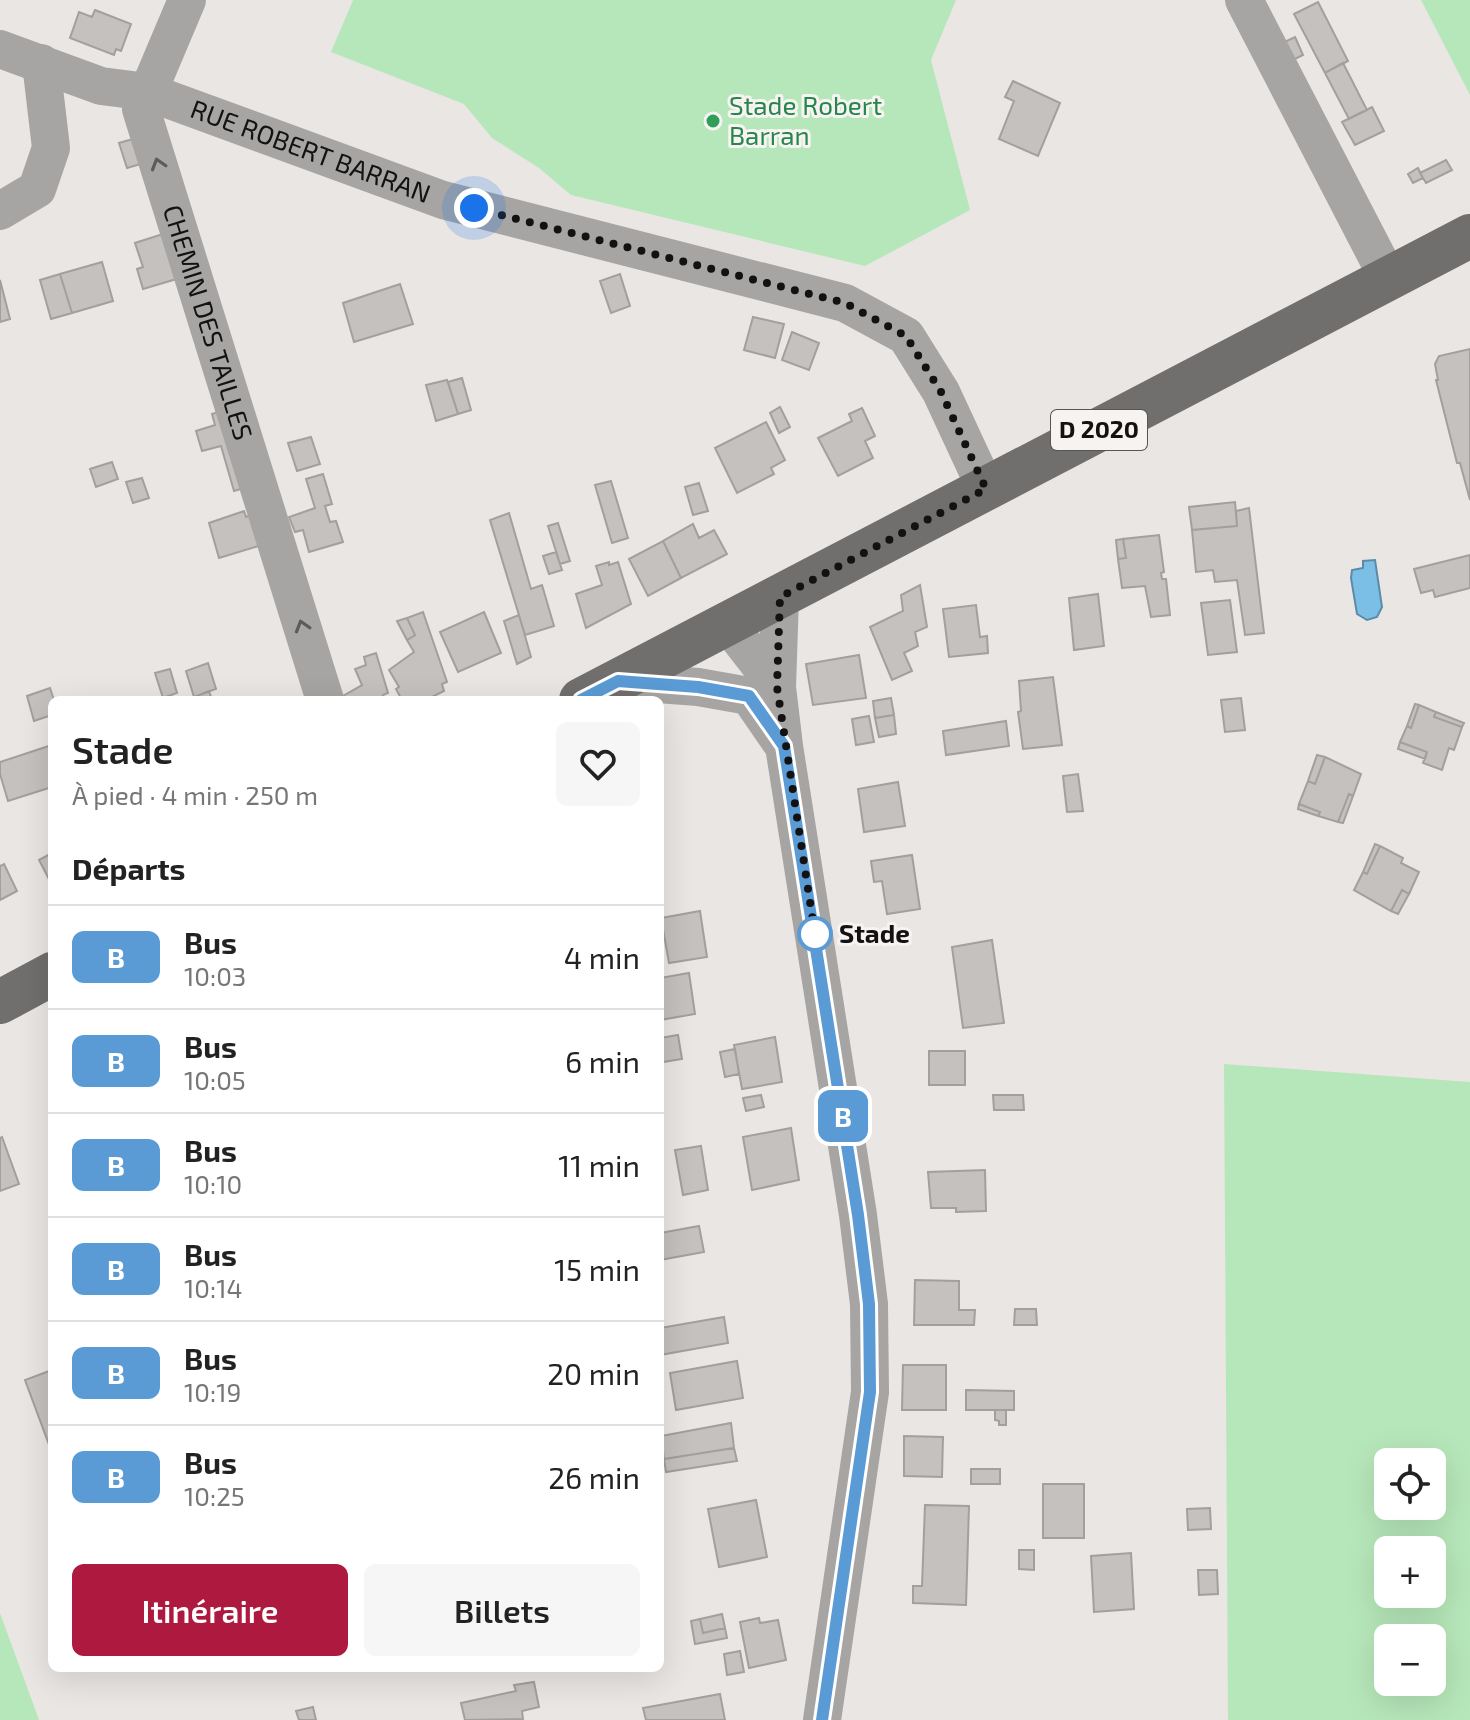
<!DOCTYPE html>
<html lang="fr">
<meta charset="utf-8">
<style>
body{margin:0;font-family:"Exo 2",sans-serif;background:#f6f6f6;color:#222;height:100vh;display:flex;flex-direction:column;font-size:30px;white-space:nowrap}
*{box-sizing:border-box;margin:0}
p{font-size:26px;color:#767676}
.icon{flex:none;width:44px;height:44px;fill:none;stroke:currentColor;stroke-width:2;stroke-linecap:round;stroke-linejoin:round}
.map{position:relative;flex:1;overflow:hidden}
.panel{position:absolute;left:48px;top:696px;width:616px;height:976px;display:flex;flex-direction:column;background:#fff;border-radius:12px;box-shadow:0 8px 32px #0002}
.panel>*{flex:none}
.badge{padding:0 16px;border-radius:12px;font-size:28px;line-height:52px}
.buttons{position:absolute;left:1374px;top:1448px;display:grid;gap:16px}
.buttons a{display:grid;place-items:center;width:72px;height:72px;border-radius:12px;background:#fff;box-shadow:0 8px 32px #0002;font-size:40px}
.you{position:absolute;width:40px;height:40px;margin:-20px;border:6px solid #fff;border-radius:50%;background:#1a73e8;box-shadow:0 0 0 12px #1a73e833}
.map>.badge{position:absolute;translate:-50% -50%;box-shadow:0 0 0 4px #fff}
h2{padding:0 24px;font-size:30px;line-height:72px}
.round{display:grid;place-items:center;flex:none;width:84px;height:84px;border-radius:12px;background:#f6f6f6}
.summary{display:flex;align-items:center;justify-content:space-between;height:136px;padding:0 24px}
h1{font-size:38px;font-weight:600;line-height:60px}
.cta{display:flex;gap:16px;margin-top:auto;padding:16px 24px}
.cta a{flex:1;height:92px;border-radius:12px;background:#ae1940;color:#fff;font-size:32px;font-weight:600;line-height:92px;text-align:center}
.cta a+a{background:#f6f6f6;color:#222}
ul{padding:0;list-style:none}
li{display:flex;align-items:center;gap:24px;height:104px;padding:0 24px;border-top:2px solid #e0e0e0}
li div{flex:1}
li b{display:block;font-size:30px}
li em{font-style:normal}
li .badge{min-width:88px;font-weight:700;text-align:center}
.map>svg:first-child{display:block}
.green{fill:#b6e7ba;fill-rule:evenodd}
.water{fill:#7bbfe7;stroke:#5c8ba7;stroke-width:2}
.building{fill:#c5c1bf;stroke:#a29f9d;stroke-width:2}
.lines{fill:none;stroke-linecap:round;stroke-linejoin:round}
.minor{stroke:#a7a5a4;stroke-width:38}
.major{stroke:#716e6e;stroke-width:44}
.oneway{stroke:#5d5b5a}
.line-casing{stroke:#fff;stroke-width:18}
.line{stroke:#5a9bd5;stroke-width:12}
.walk{stroke:#131111;stroke-width:8;stroke-dasharray:0 14.4}
.leisure-dot{fill:#2e9e5b;stroke:#f7f3f1;stroke-width:3}
.stop-dot{fill:#fff;stroke:#5a9bd5;stroke-width:4}
.labels{text-anchor:middle;stroke-width:6;stroke-linejoin:round;paint-order:stroke}
.shield{fill:#f7f3f1;stroke:#575554;stroke-width:2}
.shield-label{font-size:24px;font-weight:bold;fill:#131111}
.leisure-label{font-size:26px;fill:#27864d;stroke:#f7f3f1;text-anchor:start}
.street-label{font-size:26px;fill:#131111;stroke:#f7f3f1}
.stop-label{font-size:26px;font-weight:bold;fill:#131111;stroke:#f7f3f1;text-anchor:start}
</style>
<div class="map">
<svg width="1470" height="1720" viewBox="0 0 1470 1720">
<rect width="100%" height="100%" fill="#eae6e3"/>
<!-- green -->
<path class="green" d="M 353,0 L 956,0 L 931,60 L 970,210 L 865,266 L 571,195 L 539,168 L 492,138 L 464,104 L 331,52 Z
M 1421,0 L 1470,0 L 1470,95 Z
M 1224,1064 L 1470,1082 L 1470,1720 L 1228,1720 ZM 1388,1462 L 1432,1462 L 1432,1506 L 1388,1506 ZM 1388,1550 L 1432,1550 L 1432,1594 L 1388,1594 ZM 1388,1638 L 1432,1638 L 1432,1682 L 1388,1682 Z
M 0,1613 L 39,1720 L 40,1720 L 0,1720 Z"/>
<!-- water -->
<path class="water" d="M 1375,560 L 1382,607 L 1377,617 L 1367,620 L 1357,614 L 1351,578 L 1352,570 L 1363,568 L 1363,561 Z"/>
<!-- building -->
<path class="building" d="M 1318,2 L 1348,61 L 1325,73 L 1294,14 Z
M 95,10 L 131,24 L 121,51 L 116,49 L 114,55 L 70,38 L 79,12 L 92,17 Z
M 1295,37 L 1303,55 L 1289,62 L 1280,44 Z
M 1343,63 L 1367,110 L 1349,119 L 1325,73 Z
M 1013,81 L 1060,103 L 1038,156 L 999,139 L 1014,101 L 1005,97 Z
M 1372,107 L 1384,131 L 1355,145 L 1342,122 Z
M 136,138 L 144,163 L 127,168 L 119,143 Z
M 1446,160 L 1452,170 L 1426,183 L 1420,173 Z
M 1418,168 L 1423,178 L 1413,183 L 1408,174 Z
M 166,233 L 180,278 L 143,289 L 137,269 L 143,267 L 135,243 Z
M 102,262 L 113,301 L 72,313 L 60,274 Z
M 60,274 L 72,313 L 51,319 L 40,280 Z
M 620,274 L 630,306 L 611,313 L 600,281 Z
M 0,280 L 10,319 L 0,322 Z
M 400,284 L 413,324 L 354,342 L 343,303 Z
M 753,317 L 784,324 L 775,358 L 744,350 Z
M 792,332 L 819,343 L 809,370 L 782,360 Z
M 1470,349 L 1470,500 L 1460,463 L 1457,463 L 1436,380 L 1438,380 L 1435,364 L 1439,356 Z
M 462,378 L 471,410 L 458,414 L 448,382 Z
M 447,380 L 458,414 L 436,421 L 426,385 Z
M 780,407 L 790,427 L 779,433 L 770,413 Z
M 862,408 L 875,436 L 865,441 L 873,458 L 838,476 L 818,438 L 852,421 L 849,414 Z
M 222,411 L 247,487 L 234,491 L 221,446 L 202,451 L 196,431 L 215,425 L 212,414 Z
M 766,422 L 785,460 L 771,468 L 774,474 L 737,493 L 715,448 Z
M 311,437 L 320,464 L 297,471 L 288,443 Z
M 112,462 L 118,479 L 96,487 L 90,469 Z
M 323,474 L 332,504 L 325,506 L 330,522 L 336,521 L 343,542 L 309,552 L 303,530 L 295,532 L 289,517 L 315,508 L 306,479 Z
M 142,478 L 149,498 L 133,503 L 126,482 Z
M 611,481 L 628,538 L 612,543 L 595,485 Z
M 699,483 L 708,511 L 693,515 L 685,487 Z
M 1235,502 L 1237,526 L 1192,530 L 1189,507 Z
M 1249,508 L 1264,633 L 1245,635 L 1237,580 L 1215,582 L 1213,570 L 1196,572 L 1192,530 L 1237,526 L 1236,511 Z
M 244,511 L 246,517 L 255,514 L 265,544 L 219,558 L 209,523 Z
M 509,513 L 531,589 L 542,585 L 554,626 L 525,635 L 490,520 Z
M 558,523 L 570,561 L 560,564 L 548,526 Z
M 693,524 L 699,538 L 714,530 L 727,554 L 681,578 L 663,541 Z
M 1159,535 L 1164,572 L 1161,573 L 1162,579 L 1166,579 L 1170,615 L 1151,617 L 1145,586 L 1122,588 L 1118,559 L 1126,558 L 1123,539 Z
M 1123,539 L 1126,558 L 1118,559 L 1116,540 Z
M 663,541 L 681,578 L 648,596 L 629,559 Z
M 556,552 L 562,570 L 549,574 L 543,556 Z
M 1470,555 L 1470,588 L 1435,597 L 1433,590 L 1421,593 L 1414,569 Z
M 609,562 L 609,565 L 618,562 L 631,604 L 586,628 L 576,594 L 602,585 L 596,566 Z
M 920,585 L 927,627 L 915,632 L 918,646 L 904,653 L 912,671 L 892,680 L 870,627 L 903,611 L 901,595 Z
M 1098,594 L 1104,646 L 1074,650 L 1069,598 Z
M 1230,600 L 1237,652 L 1208,655 L 1201,603 Z
M 976,605 L 980,637 L 987,636 L 988,653 L 949,657 L 943,609 Z
M 423,612 L 447,682 L 442,684 L 444,691 L 426,700 L 402,700 L 396,689 L 399,687 L 389,670 L 414,652 L 407,640 L 415,635 L 407,618 Z
M 484,612 L 501,653 L 458,672 L 440,632 Z
M 519,615 L 531,657 L 517,664 L 504,621 Z
M 407,618 L 415,635 L 407,640 L 397,621 Z
M 376,653 L 388,693 L 383,695 L 386,700 L 336,700 L 362,685 L 355,669 L 366,665 L 364,657 Z
M 859,655 L 866,698 L 813,705 L 806,664 Z
M 208,663 L 216,689 L 194,697 L 186,671 Z
M 170,669 L 177,693 L 163,698 L 155,673 Z
M 1053,677 L 1062,745 L 1023,749 L 1018,712 L 1021,711 L 1019,681 Z
M 50,688 L 54,700 L 52,715 L 34,721 L 27,696 Z
M 209,691 L 212,700 L 195,700 L 194,697 Z
M 891,698 L 894,715 L 875,718 L 873,701 Z
M 1241,698 L 1245,730 L 1225,732 L 1221,700 Z
M 1415,704 L 1419,705 L 1411,728 L 1407,726 Z
M 1419,705 L 1436,712 L 1434,717 L 1462,727 L 1454,750 L 1449,748 L 1442,770 L 1423,763 L 1427,752 L 1400,742 L 1407,726 L 1411,728 Z
M 1436,712 L 1464,723 L 1462,727 L 1434,717 Z
M 894,715 L 896,734 L 879,737 L 875,718 Z
M 869,716 L 874,742 L 856,745 L 852,719 Z
M 1006,721 L 1009,746 L 946,755 L 943,731 Z
M 1400,742 L 1427,752 L 1425,759 L 1398,749 Z
M 52,745 L 52,787 L 8,801 L 0,774 L 0,762 Z
M 1317,755 L 1325,757 L 1315,784 L 1308,781 Z
M 1325,757 L 1361,774 L 1353,796 L 1349,794 L 1338,822 L 1318,816 L 1320,812 L 1299,804 L 1308,781 L 1315,784 Z
M 1078,774 L 1083,811 L 1067,812 L 1063,776 Z
M 898,782 L 905,826 L 864,832 L 858,789 Z
M 1349,794 L 1353,796 L 1343,823 L 1338,822 Z
M 1299,804 L 1320,812 L 1318,816 L 1298,809 Z
M 1375,844 L 1380,846 L 1367,874 L 1363,872 Z
M 1380,846 L 1403,858 L 1401,863 L 1419,872 L 1409,894 L 1402,890 L 1391,911 L 1354,890 L 1363,872 L 1367,874 Z
M 52,853 L 52,885 L 39,860 Z
M 912,855 L 920,909 L 887,914 L 882,881 L 874,882 L 871,861 Z
M 4,864 L 17,891 L 0,900 L 0,866 Z
M 1402,890 L 1409,894 L 1398,914 L 1391,911 Z
M 700,911 L 707,957 L 669,963 L 661,918 Z
M 992,940 L 1004,1023 L 963,1028 L 952,947 Z
M 689,973 L 695,1014 L 660,1020 L 660,978 Z
M 678,1035 L 682,1059 L 663,1062 L 660,1038 Z
M 775,1037 L 782,1082 L 742,1089 L 734,1045 Z
M 735,1049 L 739,1074 L 725,1077 L 720,1052 Z
M 929,1051 L 965,1051 L 965,1085 L 929,1085 Z
M 761,1095 L 764,1107 L 746,1111 L 743,1098 Z
M 993,1095 L 1023,1095 L 1024,1110 L 994,1110 Z
M 791,1128 L 799,1180 L 752,1190 L 743,1137 Z
M 2,1137 L 19,1184 L 0,1191 L 0,1138 Z
M 701,1146 L 708,1190 L 683,1195 L 675,1150 Z
M 985,1170 L 986,1211 L 956,1212 L 956,1208 L 931,1208 L 928,1172 Z
M 699,1226 L 704,1252 L 660,1260 L 660,1233 Z
M 915,1280 L 959,1281 L 959,1310 L 975,1310 L 974,1325 L 914,1325 Z
M 1015,1309 L 1036,1309 L 1037,1325 L 1014,1325 Z
M 724,1317 L 728,1343 L 660,1355 L 660,1328 Z
M 737,1361 L 743,1398 L 676,1410 L 670,1373 Z
M 903,1365 L 946,1365 L 946,1410 L 902,1410 Z
M 52,1370 L 52,1449 L 51,1450 L 25,1380 Z
M 966,1390 L 1014,1391 L 1014,1410 L 966,1410 Z
M 995,1410 L 1006,1410 L 1006,1425 L 999,1425 L 999,1421 L 995,1420 Z
M 731,1423 L 734,1448 L 664,1459 L 661,1436 Z
M 904,1436 L 943,1437 L 942,1477 L 904,1476 Z
M 734,1448 L 737,1461 L 666,1472 L 664,1459 Z
M 971,1469 L 1000,1469 L 1000,1484 L 971,1484 Z
M 1043,1484 L 1084,1484 L 1084,1538 L 1043,1538 Z
M 756,1500 L 767,1557 L 719,1567 L 708,1509 Z
M 925,1505 L 969,1506 L 966,1605 L 913,1603 L 913,1586 L 922,1586 Z
M 1210,1508 L 1211,1529 L 1188,1530 L 1187,1509 Z
M 1019,1550 L 1034,1550 L 1034,1570 L 1019,1569 Z
M 1131,1553 L 1134,1609 L 1094,1612 L 1091,1556 Z
M 1198,1570 L 1217,1570 L 1218,1594 L 1199,1595 Z
M 722,1614 L 725,1628 L 703,1633 L 700,1619 Z
M 759,1618 L 760,1623 L 778,1620 L 786,1660 L 749,1668 L 740,1622 Z
M 700,1619 L 703,1633 L 725,1628 L 727,1638 L 695,1644 L 691,1621 Z
M 740,1651 L 744,1672 L 727,1675 L 724,1654 Z
M 534,1682 L 539,1707 L 522,1711 L 523,1719 L 465,1720 L 461,1703 L 516,1691 L 514,1685 Z
M 720,1694 L 725,1720 L 646,1720 L 643,1708 Z
M 313,1707 L 316,1720 L 299,1720 L 296,1711 Z"/>
<g class="lines">
<!-- minor -->
<g class="minor">
<path id="s1" d="M 187,0 L 141,109 L 325,700"/>
<path d="M 1244,0 L 1388,278"/>
<path id="s2" d="M 0,49 L 101,86 L 148,92 L 443,200 L 845,303 L 906,336 L 941,392 L 986,489"/>
<path d="M 0,211 L 37,189 L 51,148 L 41,63"/>
<path d="M 780,597 L 777,687 L 784,746 L 858,1215 L 869,1304 L 870,1392 L 822,1720"/>
<path d="M 728,624 L 777,687"/>
<path d="M 618,681 L 698,687 L 749,696 L 780,741"/>
</g>
<!-- major -->
<path class="major" d="M 581,700 L 1470,236
M 0,1002 L 52,974"/>
</g>
<!-- one-way arrows -->
<defs><path id="oneway-chevron" d="M-2-3.5L2.5 0L-2 3.5" fill="none" stroke-width="1.6" stroke-linecap="round" stroke-linejoin="round" transform="scale(2)"/></defs>
<g class="oneway">
<use href="#oneway-chevron" transform="translate(158 164) rotate(-107)"/>
<use href="#oneway-chevron" transform="translate(302 626) rotate(-107)"/>
</g>
<g class="lines">
<defs>
<path id="line" d="M 581,700 L 618,681 L 698,687 L 749,696 L 784,746 L 858,1215 L 869,1304 L 870,1392 L 822,1720"/>
</defs>
<!-- line casing -->
<use href="#line" class="line-casing"/>
<!-- line -->
<use href="#line" class="line"/>
<!-- walk -->
<path class="walk" d="M 474,208 L 845,303 L 906,336 L 941,392 L 986,489 L 780,597 L 777,687 L 816,941 L 815,934"/>
</g>
<!-- markers -->
<circle class="leisure-dot" cx="713" cy="121" r="8"/>
<circle class="stop-dot" cx="815" cy="934" r="16"/>
<g class="labels">
<!-- shield labels -->
<rect class="shield" x="1051" y="410" width="96" height="40" rx="6"/>
<g class="shield-label">
<text x="1099" y="438">D 2020</text>
</g>
<!-- leisure labels -->
<g class="leisure-label">
<text x="729" y="115">Stade Robert<tspan x="729" dy="30">Barran</tspan></text>
</g>
<!-- street labels -->
<g class="street-label">
<text dy="9" stroke="none"><textPath href="#s2" startOffset="328">RUE ROBERT BARRAN</textPath></text>
<text dy="9" stroke="none"><textPath href="#s1" startOffset="342">CHEMIN DES TAILLES</textPath></text>
</g>
<!-- stop labels -->
<g class="stop-label">
<text x="839" y="943">Stade</text>
</g>
</g>
</svg>
<div class="buttons">
<a><svg class="icon" aria-label="locate" viewBox="0 0 24 24"><circle cx="12" cy="12" r="6"/><path d="M12 2v4M12 18v4M2 12h4M18 12h4"/></svg></a>
<a>+</a>
<a>−</a>
</div>
<div class="you" style="left:474px;top:208px"></div>
<b class="badge" style="left:843px;top:1116px;background:#5a9bd5;color:#fff">B</b>
<section class="panel">
<div class="summary"><div><h1>Stade</h1><p>À pied · 4 min · 250 m</p></div><a class="round"><svg class="icon" aria-label="heart" viewBox="0 0 24 24"><path d="M12 20l-8-8c-3-5 5-10 8-4 3-6 11-1 8 4z"/></svg></a></div>
<h2>Départs</h2>
<ul>
<li><span class="badge" style="background:#5a9bd5;color:#fff">B</span><div><b>Bus</b><p>10:03</p></div><em>4 min</em></li>
<li><span class="badge" style="background:#5a9bd5;color:#fff">B</span><div><b>Bus</b><p>10:05</p></div><em>6 min</em></li>
<li><span class="badge" style="background:#5a9bd5;color:#fff">B</span><div><b>Bus</b><p>10:10</p></div><em>11 min</em></li>
<li><span class="badge" style="background:#5a9bd5;color:#fff">B</span><div><b>Bus</b><p>10:14</p></div><em>15 min</em></li>
<li><span class="badge" style="background:#5a9bd5;color:#fff">B</span><div><b>Bus</b><p>10:19</p></div><em>20 min</em></li>
<li><span class="badge" style="background:#5a9bd5;color:#fff">B</span><div><b>Bus</b><p>10:25</p></div><em>26 min</em></li>
</ul>
<div class="cta"><a>Itinéraire</a><a>Billets</a></div>
</section>
</div>
